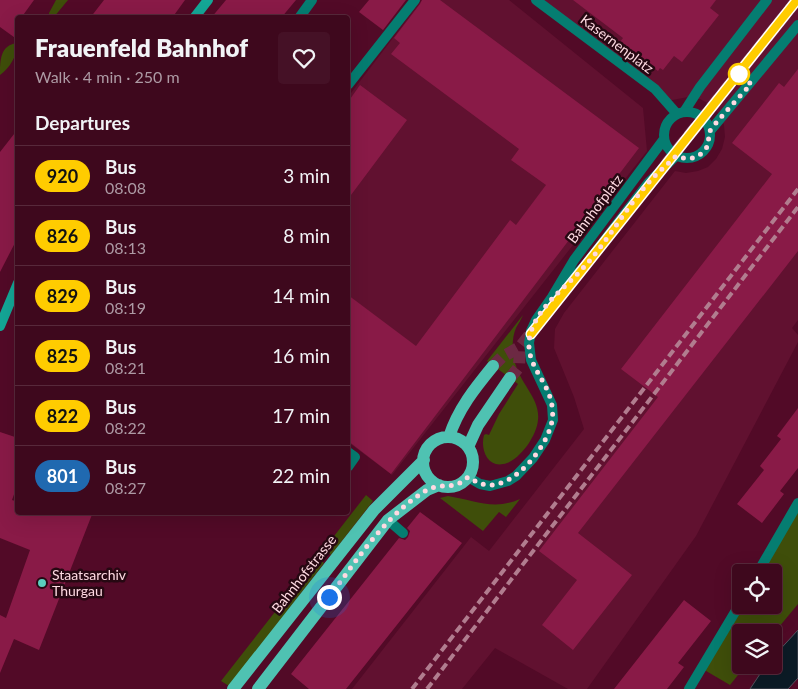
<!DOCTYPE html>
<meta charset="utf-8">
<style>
body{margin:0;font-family:Lato,sans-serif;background:#451126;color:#f1f3f6;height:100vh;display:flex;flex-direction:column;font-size:19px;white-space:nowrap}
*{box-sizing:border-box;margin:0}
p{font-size:16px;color:#ad9aa4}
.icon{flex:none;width:28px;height:28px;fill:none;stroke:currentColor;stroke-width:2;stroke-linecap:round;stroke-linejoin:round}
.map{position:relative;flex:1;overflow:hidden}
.details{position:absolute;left:15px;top:15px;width:335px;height:500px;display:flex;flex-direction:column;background:#3e081d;border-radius:5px;box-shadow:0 5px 20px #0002,0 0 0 1px #57293b}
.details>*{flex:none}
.badge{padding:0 10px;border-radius:16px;font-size:18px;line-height:32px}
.fabs{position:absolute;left:732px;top:564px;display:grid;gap:10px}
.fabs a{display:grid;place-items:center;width:50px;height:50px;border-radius:5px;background:#3e081d;box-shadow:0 5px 20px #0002,0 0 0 1px #57293b;font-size:25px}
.you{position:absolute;width:25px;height:25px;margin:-12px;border:4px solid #fff;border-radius:50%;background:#1a73e8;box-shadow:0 0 0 8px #1a73e833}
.map>.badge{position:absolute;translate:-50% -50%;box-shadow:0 0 0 2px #fff}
h2{padding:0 20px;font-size:19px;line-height:45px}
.round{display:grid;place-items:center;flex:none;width:52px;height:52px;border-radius:5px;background:#451126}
.overview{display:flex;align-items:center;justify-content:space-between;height:85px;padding:0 20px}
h1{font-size:24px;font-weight:800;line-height:38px}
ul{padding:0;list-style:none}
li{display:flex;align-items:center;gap:15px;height:60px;padding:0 20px;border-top:1px solid #57293b}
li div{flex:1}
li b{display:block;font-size:19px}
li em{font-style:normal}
li .badge{min-width:55px;font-weight:700;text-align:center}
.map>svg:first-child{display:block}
.built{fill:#611130}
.green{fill:#3f4e0a}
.water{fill:#0c1b26;stroke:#55545e}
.building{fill:#891a47}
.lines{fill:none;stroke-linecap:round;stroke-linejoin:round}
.primary-tunnel{stroke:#6c2943;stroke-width:12;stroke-dasharray:12 6;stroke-linecap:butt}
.lane{stroke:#057d71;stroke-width:10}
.street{stroke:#057d71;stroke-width:10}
.secondary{stroke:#14a696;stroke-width:10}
.primary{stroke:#4fc2b2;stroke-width:12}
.rail{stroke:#b17d8f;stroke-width:4;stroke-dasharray:8 4;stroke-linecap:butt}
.line-casing{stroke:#fff;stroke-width:11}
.line{stroke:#fc0;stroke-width:8}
.walk{stroke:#fedae2;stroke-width:5;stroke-dasharray:0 9}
.stop-dot{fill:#fff;stroke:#fc0;stroke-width:2.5}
.poi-dot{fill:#5acebd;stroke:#260812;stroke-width:2}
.labels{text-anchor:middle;stroke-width:5;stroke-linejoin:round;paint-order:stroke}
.street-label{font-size:14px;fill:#fedae2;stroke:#260812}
.poi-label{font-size:14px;fill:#fedae2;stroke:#260812;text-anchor:start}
</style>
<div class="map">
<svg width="798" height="689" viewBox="0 0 798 689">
<rect width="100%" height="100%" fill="#520a27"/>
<!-- built -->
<path class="built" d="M 422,0 L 509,0 L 643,108 L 647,151 L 392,475 L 348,442 L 348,97 Z
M 536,0 L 798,0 L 798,320 L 792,328 L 798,335 L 798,342 L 696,536 L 587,689 L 568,689 L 495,648 L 462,689 L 352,689 L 471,537 L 489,551 L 584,429 L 574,397 L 554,348 L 555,329 L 564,313 L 675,171 L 686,173 L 698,171 L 708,167 L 716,159 L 722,149 L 725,137 L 724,125 L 719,114 L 711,105 L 700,99 L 688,97 L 667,101 Z"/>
<!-- green -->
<path class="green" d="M 56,0 L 68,0 L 54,17 L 49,17 L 49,13 Z
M 17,43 C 18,54 10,68 0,75 C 0,61 0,45 17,43 Z
M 523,315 C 521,320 518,324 516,328 C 512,337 512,349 514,359 C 521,392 554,404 529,443 C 524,450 516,460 507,463 C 488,470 480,450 484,435 L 486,434 L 489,435 L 499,414 L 518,384 L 487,361 Z
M 366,495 L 373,501 L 331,555 L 324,549 Z
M 448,496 C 474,500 494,511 520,499 L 506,517 L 499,512 L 483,531 L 440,498 Z
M 798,503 L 798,604 L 774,633 L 741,632 L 741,665 L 746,665 L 730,685 L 701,668 L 741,605 L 774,605 L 774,572 L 758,572 Z
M 317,558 L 324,563 L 229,686 L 221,681 Z"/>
<!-- water -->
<path class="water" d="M 798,630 L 798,678 L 788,689 L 750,689 L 766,665 L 774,665 L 774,656 Z"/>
<!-- building -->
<path class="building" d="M 0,0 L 34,0 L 21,18 L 18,18 L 18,40 L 0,27 Z
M 104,0 L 185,0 L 172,18 L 90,18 Z
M 226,0 L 296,0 L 281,18 L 211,18 Z
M 369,0 L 406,0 L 383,30 L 359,12 Z
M 422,0 L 440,0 L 639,148 L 391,474 L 348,441 L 348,295 L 416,346 L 510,220 L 516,225 L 546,185 L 511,160 L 519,149 L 391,54 L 400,43 L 394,38 L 420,4 Z
M 573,0 L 716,0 L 710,8 L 719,15 L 682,62 L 674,56 L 663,70 L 660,68 L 658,71 L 620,42 L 623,38 Z
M 798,69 L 798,251 L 578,533 L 632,575 L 573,650 L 542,625 L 577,580 L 539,551 L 658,397 L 621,369 L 772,174 L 732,143 L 779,83 L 784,87 Z
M 360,85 L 407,120 L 348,199 L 348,102 Z
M 18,129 L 18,237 L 0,272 L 0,152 Z
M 798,408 L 798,468 L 780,491 L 784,494 L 762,523 L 737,504 L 764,470 L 760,466 L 781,439 L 777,436 Z
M 0,432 L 18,438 L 18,483 L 12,500 L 18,502 L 18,512 L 93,512 L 39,650 L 14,639 L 0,673 L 0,615 L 6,618 L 30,550 L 0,538 Z
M 420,512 L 462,543 L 346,689 L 309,689 L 291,674 L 399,538 L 405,540 L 408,537 L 410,531 L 407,528 Z
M 684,600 L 711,621 L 678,663 L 684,667 L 667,689 L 614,689 Z"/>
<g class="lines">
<!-- primary-tunnel -->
<path class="primary-tunnel" d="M 666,164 L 797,0
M 493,366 L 502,357 L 520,347 L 574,279
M 510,378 L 519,367 L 520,347"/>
<!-- lane -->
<path class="lane" d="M 684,112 L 700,87 L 767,0
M 710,131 L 798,25
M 348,452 L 355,457 L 348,467
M 388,520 L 403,533"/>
<!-- street -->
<path class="street" d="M 536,0 L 655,89 L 677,114
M 299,18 L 312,0
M 348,85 L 415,0
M664 135a23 23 0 1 1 46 0a23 23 0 1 1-46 0Z
M 560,289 L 584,267 L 649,182 L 676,156
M 468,477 L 480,484 L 490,486 L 508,481 L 516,476 L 533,458 L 545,440 L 553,420 L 552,405 L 531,360 L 529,343 L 531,331 L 536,320 L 552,297 L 574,260 L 664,139
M 758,572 L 798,503
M 689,689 L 741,602"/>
<!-- secondary -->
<path class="secondary" d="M 194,18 L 208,0
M 0,326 L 18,283"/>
<!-- primary -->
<path class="primary" d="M 449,437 C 458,409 475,388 493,366
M423 462a25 25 0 1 1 50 0a25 25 0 1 1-50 0Z
M 468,447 L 478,425 L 510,378
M 233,689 L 374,510 L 424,460
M 258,689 L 388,520 L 427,490 L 439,485"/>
<!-- rail -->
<path class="rail" d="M 412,689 L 798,189
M 427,689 L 798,207"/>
</g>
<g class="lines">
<defs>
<path id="line" d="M 531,334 L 797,0"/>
</defs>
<!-- line casing -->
<use href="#line" class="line-casing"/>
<!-- line -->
<use href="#line" class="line"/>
<!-- walk -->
<path class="walk" d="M 329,597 C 358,559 385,515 427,490 C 442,482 454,491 468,477 C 475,481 481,485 489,485 C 515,486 545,449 551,425 C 553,419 553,413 552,406 C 548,376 517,361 534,324 C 546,300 567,286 584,267 C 608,241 625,209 649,182 C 657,173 667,165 676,156 C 685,159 694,160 702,153 C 711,145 707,140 710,131 C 712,126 745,91 751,84 L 739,74"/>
</g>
<!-- markers -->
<circle class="stop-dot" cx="739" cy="74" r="10"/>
<circle class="poi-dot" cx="42" cy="583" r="5"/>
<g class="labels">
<!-- street labels -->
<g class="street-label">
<text transform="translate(617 44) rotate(37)" y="5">Kasernenplatz</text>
<text transform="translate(595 209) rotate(-53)" y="5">Bahnhofplatz</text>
<text transform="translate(304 574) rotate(-52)" y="5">Bahnhofstrasse</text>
</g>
<!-- poi labels -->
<g class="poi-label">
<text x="52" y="580">Staatsarchiv<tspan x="52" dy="16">Thurgau</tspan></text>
</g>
</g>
</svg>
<div class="fabs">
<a><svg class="icon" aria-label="locate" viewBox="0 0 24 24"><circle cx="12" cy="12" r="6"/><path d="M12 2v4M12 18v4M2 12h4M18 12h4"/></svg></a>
<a><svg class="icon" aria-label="layers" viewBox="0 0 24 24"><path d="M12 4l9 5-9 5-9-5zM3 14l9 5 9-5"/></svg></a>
</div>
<div class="you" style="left:329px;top:597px"></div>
<section class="details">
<div class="overview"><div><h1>Frauenfeld Bahnhof</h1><p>Walk · 4 min · 250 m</p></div><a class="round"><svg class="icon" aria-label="heart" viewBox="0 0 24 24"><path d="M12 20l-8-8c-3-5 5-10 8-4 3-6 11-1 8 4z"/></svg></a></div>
<h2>Departures</h2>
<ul>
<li><span class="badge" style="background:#fc0;color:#111">920</span><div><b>Bus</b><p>08:08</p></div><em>3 min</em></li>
<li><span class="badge" style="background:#fc0;color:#111">826</span><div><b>Bus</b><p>08:13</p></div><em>8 min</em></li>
<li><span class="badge" style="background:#fc0;color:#111">829</span><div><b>Bus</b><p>08:19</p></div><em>14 min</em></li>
<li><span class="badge" style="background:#fc0;color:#111">825</span><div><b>Bus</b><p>08:21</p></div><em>16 min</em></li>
<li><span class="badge" style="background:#fc0;color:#111">822</span><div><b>Bus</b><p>08:22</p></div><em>17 min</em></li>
<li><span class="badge" style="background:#2069b0;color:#fff">801</span><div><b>Bus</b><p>08:27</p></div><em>22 min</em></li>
</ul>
</section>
</div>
